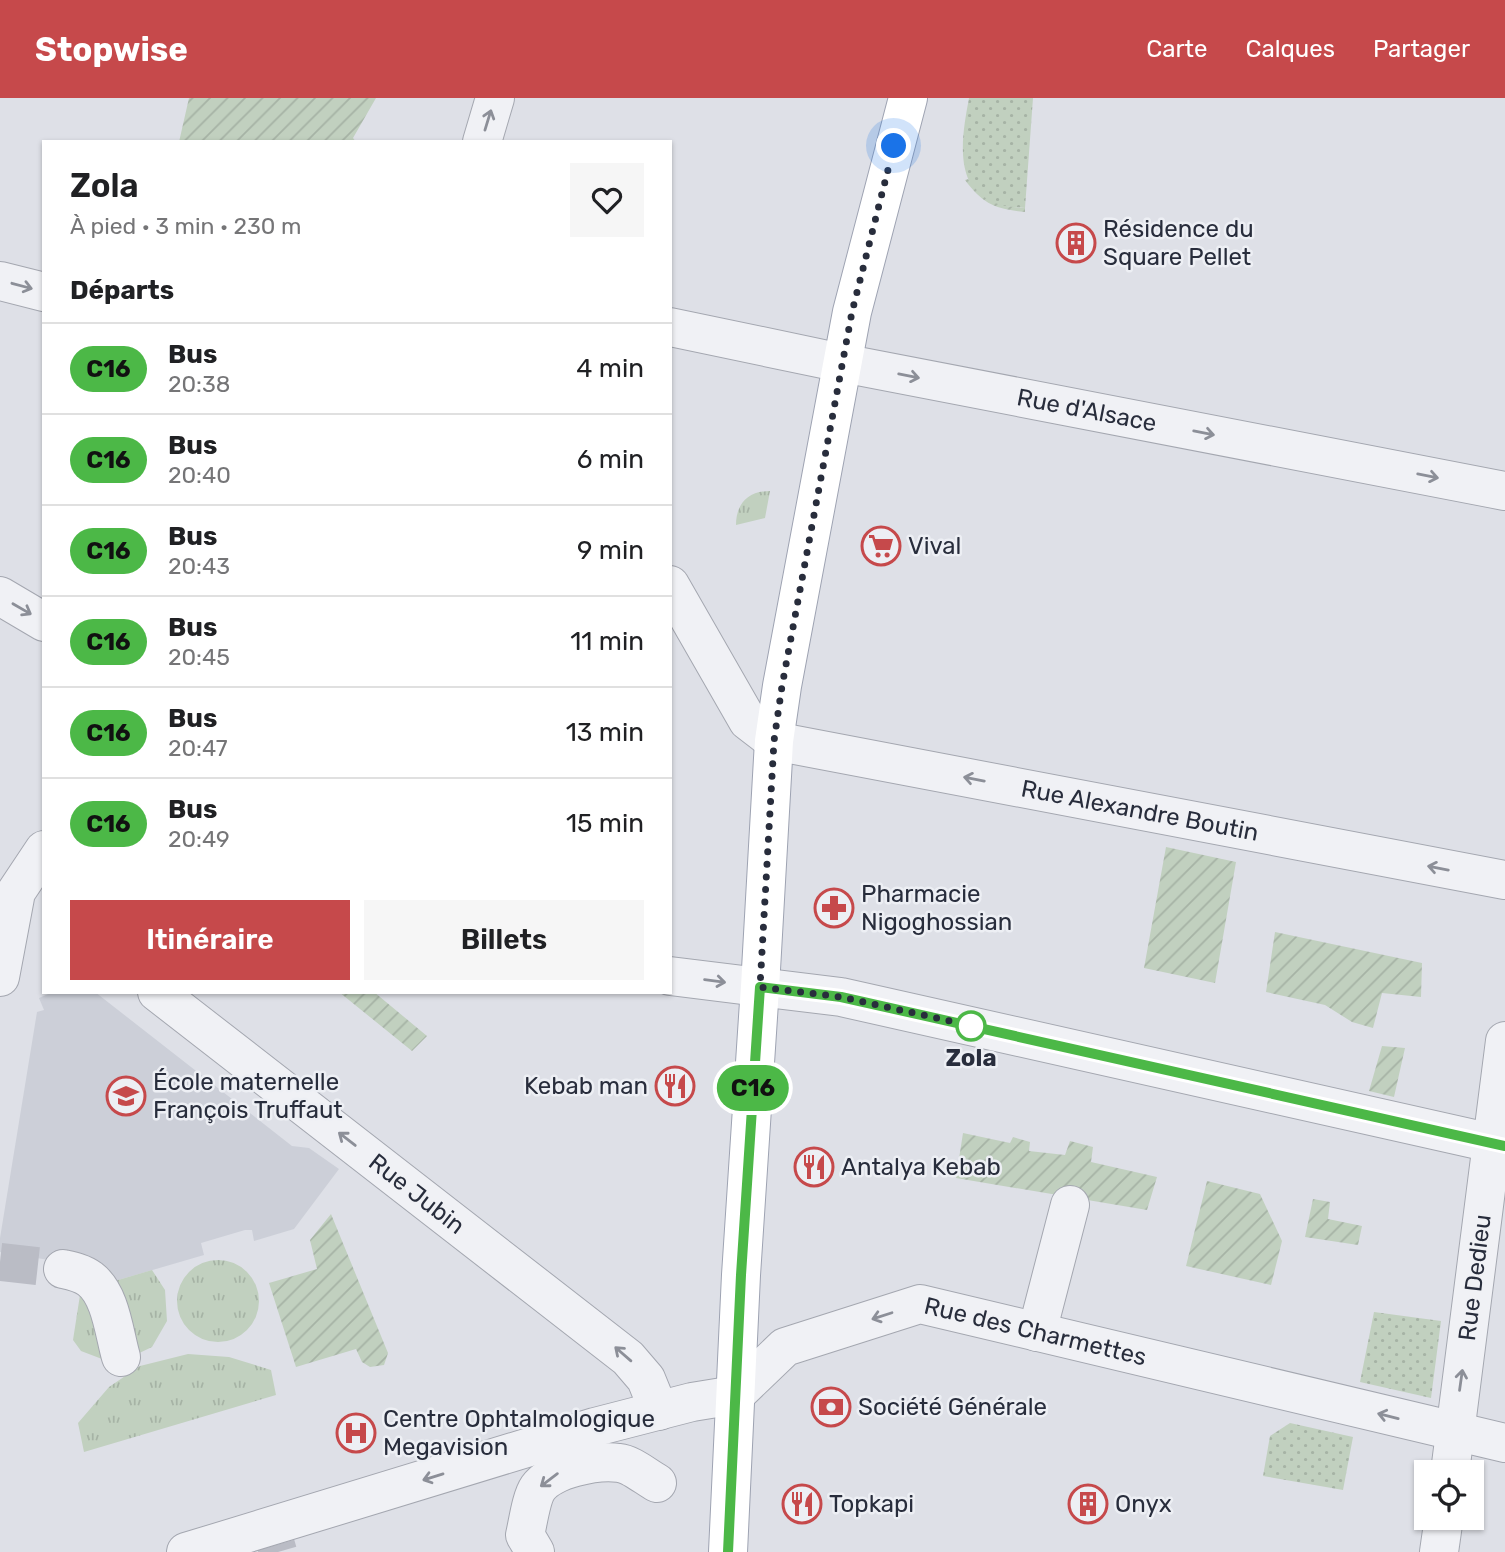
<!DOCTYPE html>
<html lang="fr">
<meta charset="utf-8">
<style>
body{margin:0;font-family:Rubik,sans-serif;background:#f6f6f6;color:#202124;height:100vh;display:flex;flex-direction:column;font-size:26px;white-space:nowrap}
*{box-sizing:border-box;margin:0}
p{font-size:23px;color:#757577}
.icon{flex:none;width:38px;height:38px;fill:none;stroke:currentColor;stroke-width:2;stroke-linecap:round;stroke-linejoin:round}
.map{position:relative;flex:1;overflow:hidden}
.sheet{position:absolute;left:42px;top:42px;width:630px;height:854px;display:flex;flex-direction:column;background:#fff;border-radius:0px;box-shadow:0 2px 5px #0004}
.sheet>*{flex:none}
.badge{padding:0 14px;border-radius:23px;font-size:24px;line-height:46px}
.tools{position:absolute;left:1414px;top:1362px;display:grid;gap:14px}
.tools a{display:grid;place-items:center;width:70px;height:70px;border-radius:0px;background:#fff;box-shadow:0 2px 5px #0004;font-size:35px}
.you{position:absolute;width:35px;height:35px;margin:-18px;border:5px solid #fff;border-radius:50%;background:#1a73e8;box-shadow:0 0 0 10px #1a73e833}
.map>.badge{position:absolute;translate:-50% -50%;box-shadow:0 0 0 4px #fff}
h2{padding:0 28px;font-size:26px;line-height:63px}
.round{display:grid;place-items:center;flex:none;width:74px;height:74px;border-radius:0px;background:#f6f6f6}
.overview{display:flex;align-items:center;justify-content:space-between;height:119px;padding:0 28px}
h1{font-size:33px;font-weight:600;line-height:52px}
.primary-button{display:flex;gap:14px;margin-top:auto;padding:14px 28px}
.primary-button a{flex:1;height:80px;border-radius:0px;background:#c6494b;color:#fff;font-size:28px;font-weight:600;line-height:80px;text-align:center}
.primary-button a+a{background:#f6f6f6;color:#202124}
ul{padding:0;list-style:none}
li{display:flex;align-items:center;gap:21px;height:91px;padding:0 28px;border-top:2px solid #e0e0e0}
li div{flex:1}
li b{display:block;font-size:26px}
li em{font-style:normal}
li .badge{min-width:77px;font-weight:700;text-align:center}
header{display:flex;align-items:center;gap:42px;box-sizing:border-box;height:98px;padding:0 35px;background:#c6494b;color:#fff}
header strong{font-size:33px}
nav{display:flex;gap:38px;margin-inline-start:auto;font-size:24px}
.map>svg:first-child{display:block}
.built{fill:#cccfd8}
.grass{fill:url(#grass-tufts)}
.park{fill:url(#park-dots)}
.garden{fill:url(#garden-furrows)}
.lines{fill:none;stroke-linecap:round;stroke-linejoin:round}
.minor-tunnel{stroke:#babcc5;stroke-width:38;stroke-dasharray:38 19;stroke-linecap:butt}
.minor-casing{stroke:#a4a7b0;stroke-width:40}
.major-casing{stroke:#9ea3b2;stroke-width:40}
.minor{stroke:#f0f1f5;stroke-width:38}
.major{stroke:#fff;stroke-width:38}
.oneway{stroke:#8c8f98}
.line-casing{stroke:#fff;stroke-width:16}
.line{stroke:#4cb847;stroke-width:10}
.walk{stroke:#282d3c;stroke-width:7;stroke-dasharray:0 12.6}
.stop-dot{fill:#fff;stroke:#4cb847;stroke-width:3.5}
.labels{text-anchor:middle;stroke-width:5;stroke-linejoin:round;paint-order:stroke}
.poi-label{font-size:24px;fill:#282d3c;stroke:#edeff4;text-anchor:start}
.street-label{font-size:24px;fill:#282d3c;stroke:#edeff4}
.stop-label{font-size:24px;font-weight:bold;fill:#282d3c;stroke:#edeff4}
</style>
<header>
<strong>Stopwise</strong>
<nav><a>Carte</a><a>Calques</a><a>Partager</a></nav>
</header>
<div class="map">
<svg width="1505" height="1454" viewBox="0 0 1505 1454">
<defs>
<pattern id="grass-tufts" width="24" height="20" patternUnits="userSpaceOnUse" patternTransform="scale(1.75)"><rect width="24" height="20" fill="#c1d0bf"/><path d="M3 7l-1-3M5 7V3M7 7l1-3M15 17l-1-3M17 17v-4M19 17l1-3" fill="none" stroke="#a6b3a5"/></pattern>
<pattern id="park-dots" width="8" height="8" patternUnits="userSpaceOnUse" patternTransform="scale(1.75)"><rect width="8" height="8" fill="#c1d0bf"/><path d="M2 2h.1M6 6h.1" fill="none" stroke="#a6b3a5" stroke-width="1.8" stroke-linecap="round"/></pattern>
<pattern id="garden-furrows" width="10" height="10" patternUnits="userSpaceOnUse" patternTransform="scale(1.75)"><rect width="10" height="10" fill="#c1d0bf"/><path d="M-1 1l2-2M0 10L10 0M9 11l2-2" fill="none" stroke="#a6b3a5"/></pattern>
</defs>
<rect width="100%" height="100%" fill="#dee0e7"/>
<!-- built -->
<path class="built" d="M 53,894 L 95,894 L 292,1048 L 309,1050 L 339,1071 L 294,1131 L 254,1143 L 252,1132 L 245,1132 L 201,1145 L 204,1157 L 108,1185 L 104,1171 L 0,1154 L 0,1140 L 37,914 L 44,912 L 39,900 Z"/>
<!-- grass -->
<path class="grass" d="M 770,393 L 765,420 L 736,427 C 736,406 748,393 770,393 Z
M177 1203a41 41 0 1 1 82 0a41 41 0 1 1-82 0Z
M 152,1172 L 165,1192 L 167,1223 L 152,1249 L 131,1259 L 108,1185 Z
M 87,1190 L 102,1261 L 81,1253 L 73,1242 L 80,1197 Z
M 188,1256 L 229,1259 L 271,1272 L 276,1297 L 84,1354 L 78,1325 L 109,1289 L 140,1268 Z"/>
<!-- park -->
<path class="park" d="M 969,0 L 1033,0 L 1025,110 C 1013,109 998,109 987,103 C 953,82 963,33 969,0 Z
M 1374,1214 L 1441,1223 L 1431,1300 L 1360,1284 Z
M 1290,1325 L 1353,1339 L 1343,1392 L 1263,1378 L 1270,1338 Z"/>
<!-- garden -->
<path class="garden" d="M 189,0 L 376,0 L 353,40 L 356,44 L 179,44 Z
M 968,81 C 985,105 996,108 1025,110 L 1025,114 C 995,111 983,106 965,82 Z
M 1166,749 L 1236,764 L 1215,885 L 1144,870 Z
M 1275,834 L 1422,865 L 1421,899 L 1382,895 L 1373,930 L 1352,924 L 1325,907 L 1266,894 Z
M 339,894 L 374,894 L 427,938 L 412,953 Z
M 1382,948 L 1405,950 L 1394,999 L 1369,993 Z
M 963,1035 L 1010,1045 L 1013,1039 L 1030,1044 L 1029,1053 L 1065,1057 L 1070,1043 L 1093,1049 L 1091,1064 L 1157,1079 L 1147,1112 L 956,1080 Z
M 1207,1083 L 1260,1096 L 1282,1143 L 1271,1187 L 1186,1168 Z
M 1313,1101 L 1330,1104 L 1328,1121 L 1362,1128 L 1358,1147 L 1305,1139 Z
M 331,1116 L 388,1255 L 384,1267 L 370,1269 L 362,1264 L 356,1251 L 296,1269 L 269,1185 L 317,1171 L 310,1142 Z"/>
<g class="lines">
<!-- minor-tunnel -->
<path class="minor-tunnel" d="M 0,1164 L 63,1171
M 276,1447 L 278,1454"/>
<defs>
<g id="minor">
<path d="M 482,44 L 495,0"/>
<path d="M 0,183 L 44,194"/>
<path id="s1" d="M 670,229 L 842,265 L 1505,393"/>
<path id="s2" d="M 670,487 L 748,623 L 774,643 L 1505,782"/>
<path d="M 0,498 L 44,524"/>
<path d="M 670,878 L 841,899 L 1505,1048"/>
<path d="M 0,879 L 16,794 L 44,752"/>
<path id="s3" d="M 157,894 L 628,1260 L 646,1281 L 659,1313"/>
<path d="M 63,1171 C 72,1173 82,1175 90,1181 C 111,1197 114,1235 121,1259"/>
<path d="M 1037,1234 L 1070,1107"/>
<path id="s4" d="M 1450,1374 L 1505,943"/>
<path id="s5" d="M 186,1454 L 595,1329 L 692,1304 L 735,1297 L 785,1249 L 920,1206 L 1505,1345"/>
<path d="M 535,1454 L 525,1437 C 528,1425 531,1400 538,1390 C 551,1371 597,1362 619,1365 C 631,1366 646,1379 657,1385"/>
<path d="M 1439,1454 L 1444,1419"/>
</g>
<path id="major" d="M 728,1454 L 741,1177 L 760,889 L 774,643 L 782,588 L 852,214 L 908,0"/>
</defs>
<!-- minor casing -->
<use href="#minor" class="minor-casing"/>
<!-- major casing -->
<use href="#major" class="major-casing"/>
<!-- minor -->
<use href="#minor" class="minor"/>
<!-- major -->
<use href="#major" class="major"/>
</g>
<!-- one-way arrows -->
<defs><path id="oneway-shaft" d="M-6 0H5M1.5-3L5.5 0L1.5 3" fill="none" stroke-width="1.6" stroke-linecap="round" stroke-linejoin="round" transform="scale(1.75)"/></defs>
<g class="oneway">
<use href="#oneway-shaft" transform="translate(488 22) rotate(-73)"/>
<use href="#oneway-shaft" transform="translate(22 188) rotate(15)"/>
<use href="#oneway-shaft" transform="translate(909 278) rotate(11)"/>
<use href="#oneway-shaft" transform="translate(1204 335) rotate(11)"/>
<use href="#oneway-shaft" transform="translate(1428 378) rotate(11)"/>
<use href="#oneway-shaft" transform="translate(22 511) rotate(30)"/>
<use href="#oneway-shaft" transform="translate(974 681) rotate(-169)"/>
<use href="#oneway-shaft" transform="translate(1438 770) rotate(-169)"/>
<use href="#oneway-shaft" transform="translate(715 883) rotate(7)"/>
<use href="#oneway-shaft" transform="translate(347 1041) rotate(-142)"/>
<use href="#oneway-shaft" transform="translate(882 1218) rotate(162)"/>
<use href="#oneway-shaft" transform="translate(623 1256) rotate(-139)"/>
<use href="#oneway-shaft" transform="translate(1461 1282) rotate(-82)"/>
<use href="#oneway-shaft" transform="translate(1388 1318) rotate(-166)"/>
<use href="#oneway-shaft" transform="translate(433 1379) rotate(163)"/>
<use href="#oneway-shaft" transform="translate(549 1382) rotate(143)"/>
</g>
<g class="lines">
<defs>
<path id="line" d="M 728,1454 L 741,1177 L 760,889 L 841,899 L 1505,1048"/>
</defs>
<!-- line casing -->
<use href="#line" class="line-casing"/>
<!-- line -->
<use href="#line" class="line"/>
<!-- walk -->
<path class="walk" d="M 894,48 L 852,214 L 782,588 L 774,643 L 760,889 L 841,899 L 973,928 L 971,928"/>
</g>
<!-- icons -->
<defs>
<symbol id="building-ring" viewBox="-11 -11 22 22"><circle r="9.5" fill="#edeff4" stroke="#c6494b" stroke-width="1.5"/><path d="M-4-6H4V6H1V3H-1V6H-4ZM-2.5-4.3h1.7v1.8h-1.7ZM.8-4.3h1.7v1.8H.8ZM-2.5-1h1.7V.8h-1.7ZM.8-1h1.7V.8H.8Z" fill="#c6494b"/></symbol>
<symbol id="supermarket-ring" viewBox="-11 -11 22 22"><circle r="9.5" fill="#edeff4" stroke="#c6494b" stroke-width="1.5"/><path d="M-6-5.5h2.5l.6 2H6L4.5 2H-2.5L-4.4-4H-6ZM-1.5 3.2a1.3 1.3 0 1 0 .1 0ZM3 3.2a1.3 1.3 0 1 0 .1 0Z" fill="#c6494b"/></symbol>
<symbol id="pharmacy-ring" viewBox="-11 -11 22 22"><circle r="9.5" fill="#edeff4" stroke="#c6494b" stroke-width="1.5"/><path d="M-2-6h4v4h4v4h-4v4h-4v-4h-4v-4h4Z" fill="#c6494b"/></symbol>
<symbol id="restaurant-ring" viewBox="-11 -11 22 22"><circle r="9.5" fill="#edeff4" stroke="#c6494b" stroke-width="1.5"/><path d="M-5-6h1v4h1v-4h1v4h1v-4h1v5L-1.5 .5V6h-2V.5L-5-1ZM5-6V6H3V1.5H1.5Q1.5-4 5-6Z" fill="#c6494b"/></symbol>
<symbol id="school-ring" viewBox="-11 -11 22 22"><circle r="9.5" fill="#edeff4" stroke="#c6494b" stroke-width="1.5"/><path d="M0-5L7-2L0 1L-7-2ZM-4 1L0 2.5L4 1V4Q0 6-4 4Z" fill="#c6494b"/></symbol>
<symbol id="bank-ring" viewBox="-11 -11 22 22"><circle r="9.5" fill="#edeff4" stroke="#c6494b" stroke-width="1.5"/><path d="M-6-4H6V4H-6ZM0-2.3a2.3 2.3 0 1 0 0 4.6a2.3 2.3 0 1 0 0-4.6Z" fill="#c6494b"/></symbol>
<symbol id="hospital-ring" viewBox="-11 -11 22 22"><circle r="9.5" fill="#edeff4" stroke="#c6494b" stroke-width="1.5"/><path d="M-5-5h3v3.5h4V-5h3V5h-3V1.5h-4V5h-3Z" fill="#c6494b"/></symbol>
</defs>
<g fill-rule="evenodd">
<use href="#building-ring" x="1054" y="123" width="44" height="44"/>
<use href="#supermarket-ring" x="859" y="426" width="44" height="44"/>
<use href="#pharmacy-ring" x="812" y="788" width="44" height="44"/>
<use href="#restaurant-ring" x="653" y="966" width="44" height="44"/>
<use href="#school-ring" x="104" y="976" width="44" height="44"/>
<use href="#restaurant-ring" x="792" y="1047" width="44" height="44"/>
<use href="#bank-ring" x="809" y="1287" width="44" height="44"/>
<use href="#hospital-ring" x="334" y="1313" width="44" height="44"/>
<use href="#restaurant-ring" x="780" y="1384" width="44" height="44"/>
<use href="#building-ring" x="1066" y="1384" width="44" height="44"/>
</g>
<!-- markers -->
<circle class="stop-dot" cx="971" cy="928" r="14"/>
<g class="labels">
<!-- poi labels -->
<g class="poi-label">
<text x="1103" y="139">Résidence du<tspan x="1103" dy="28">Square Pellet</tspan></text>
<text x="908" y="456">Vival</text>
<text x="861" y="804">Pharmacie<tspan x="861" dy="28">Nigoghossian</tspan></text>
<text x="153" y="992">École maternelle<tspan x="153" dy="28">François Truffaut</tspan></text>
<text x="648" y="996" text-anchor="end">Kebab man</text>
<text x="841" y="1077">Antalya Kebab</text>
<text x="858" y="1317">Société Générale</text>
<text x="383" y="1329">Centre Ophtalmologique<tspan x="383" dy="28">Megavision</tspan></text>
<text x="829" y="1414">Topkapi</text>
<text x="1115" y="1414">Onyx</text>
</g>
<!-- street labels -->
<g class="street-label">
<text dy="8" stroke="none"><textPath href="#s1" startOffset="425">Rue d'Alsace</textPath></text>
<text dy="8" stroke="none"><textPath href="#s2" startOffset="562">Rue Alexandre Boutin</textPath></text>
<text dy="8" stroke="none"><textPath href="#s3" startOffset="329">Rue Jubin</textPath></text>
<text dy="8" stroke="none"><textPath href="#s4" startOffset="196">Rue Dedieu</textPath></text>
<text dy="8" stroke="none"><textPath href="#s5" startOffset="901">Rue des Charmettes</textPath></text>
</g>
<!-- stop labels -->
<g class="stop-label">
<text x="971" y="968">Zola</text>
</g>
</g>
</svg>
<div class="tools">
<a><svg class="icon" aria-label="locate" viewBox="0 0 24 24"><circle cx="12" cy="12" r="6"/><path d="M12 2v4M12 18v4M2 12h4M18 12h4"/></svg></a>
</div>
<div class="you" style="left:894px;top:48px"></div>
<b class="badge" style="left:753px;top:990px;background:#4cb847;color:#111">C16</b>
<section class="sheet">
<div class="overview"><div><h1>Zola</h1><p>À pied · 3 min · 230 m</p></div><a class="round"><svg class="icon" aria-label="heart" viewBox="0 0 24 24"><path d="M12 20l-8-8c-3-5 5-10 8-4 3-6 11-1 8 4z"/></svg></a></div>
<h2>Départs</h2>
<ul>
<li><span class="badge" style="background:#4cb847;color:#111">C16</span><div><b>Bus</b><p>20:38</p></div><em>4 min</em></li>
<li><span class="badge" style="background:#4cb847;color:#111">C16</span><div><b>Bus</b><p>20:40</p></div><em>6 min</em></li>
<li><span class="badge" style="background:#4cb847;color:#111">C16</span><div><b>Bus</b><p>20:43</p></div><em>9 min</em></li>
<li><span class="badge" style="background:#4cb847;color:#111">C16</span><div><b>Bus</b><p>20:45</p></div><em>11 min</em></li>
<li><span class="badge" style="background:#4cb847;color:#111">C16</span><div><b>Bus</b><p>20:47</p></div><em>13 min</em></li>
<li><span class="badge" style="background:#4cb847;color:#111">C16</span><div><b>Bus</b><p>20:49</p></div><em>15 min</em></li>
</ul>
<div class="primary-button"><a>Itinéraire</a><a>Billets</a></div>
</section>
</div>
